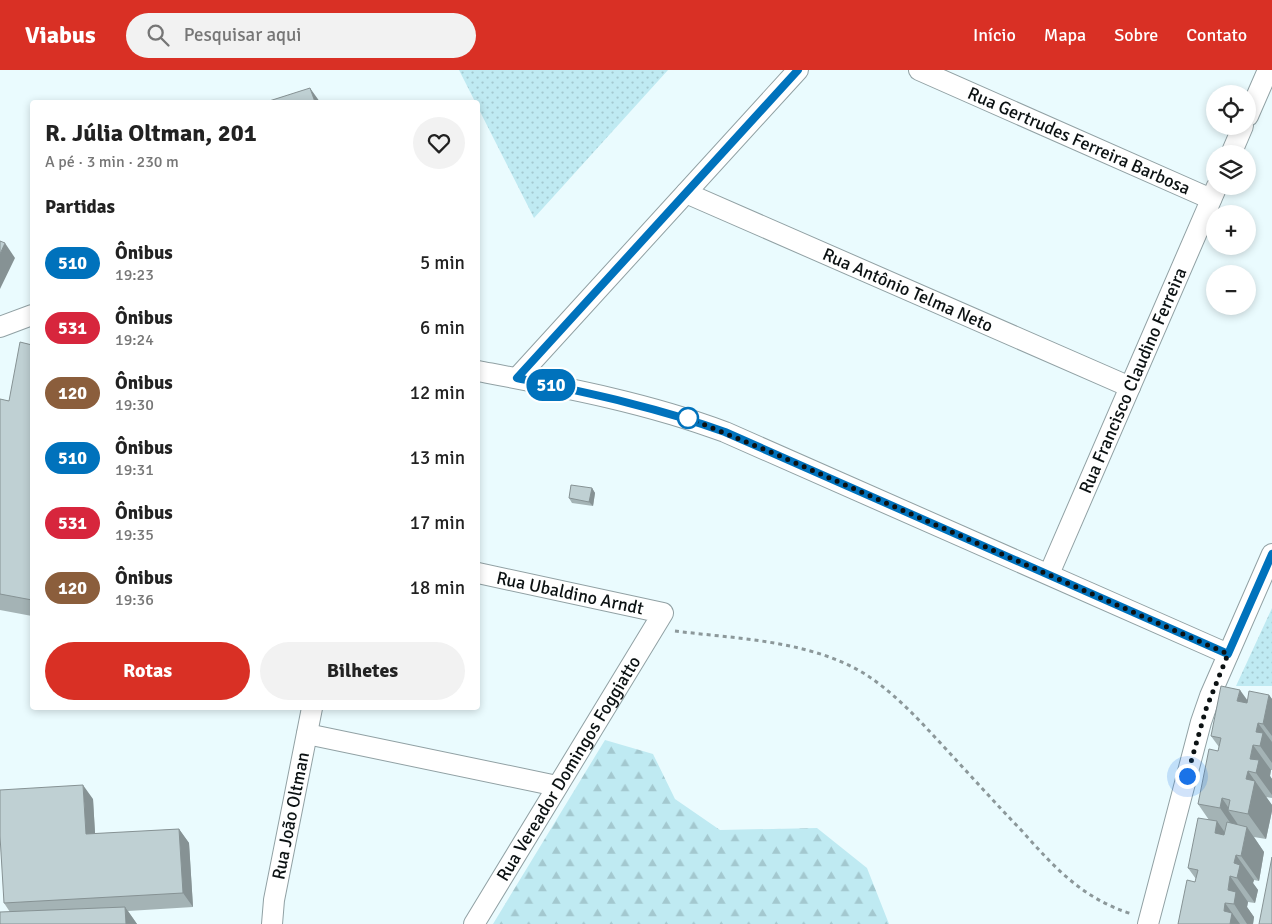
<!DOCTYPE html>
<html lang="pt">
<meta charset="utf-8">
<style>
body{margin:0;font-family:Signika,sans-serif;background:#f2f2f2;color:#222;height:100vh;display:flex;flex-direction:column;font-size:19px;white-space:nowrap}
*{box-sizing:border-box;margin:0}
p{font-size:16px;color:#767676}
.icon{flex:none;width:28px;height:28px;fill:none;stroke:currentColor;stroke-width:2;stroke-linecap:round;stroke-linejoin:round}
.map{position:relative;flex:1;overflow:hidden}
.details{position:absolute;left:30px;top:30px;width:450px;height:610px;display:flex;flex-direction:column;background:#fff;border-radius:5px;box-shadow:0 2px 8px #0003}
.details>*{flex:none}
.badge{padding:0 10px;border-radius:16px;font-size:18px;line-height:32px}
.controls{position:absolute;left:1206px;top:15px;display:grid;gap:10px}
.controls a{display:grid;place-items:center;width:50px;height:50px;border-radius:50%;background:#fff;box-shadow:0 2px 8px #0003;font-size:25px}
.you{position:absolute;width:25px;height:25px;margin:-12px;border:4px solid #fff;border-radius:50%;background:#1a73e8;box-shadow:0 0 0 8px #1a73e833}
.map>.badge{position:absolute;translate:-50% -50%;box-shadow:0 0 0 2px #fff}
h2{padding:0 15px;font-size:19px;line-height:45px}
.round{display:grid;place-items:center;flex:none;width:52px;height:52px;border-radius:26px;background:#f2f2f2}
.overview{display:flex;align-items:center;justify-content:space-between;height:85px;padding:0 15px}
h1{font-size:24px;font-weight:700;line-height:38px}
.button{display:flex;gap:10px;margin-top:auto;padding:10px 15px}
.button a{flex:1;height:58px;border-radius:30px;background:#d93025;color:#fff;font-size:20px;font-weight:700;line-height:58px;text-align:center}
.button a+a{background:#f2f2f2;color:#222}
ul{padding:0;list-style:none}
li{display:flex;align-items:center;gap:15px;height:65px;padding:0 15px}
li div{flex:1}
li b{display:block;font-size:19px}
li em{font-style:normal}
li .badge{min-width:55px;font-weight:700;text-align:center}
header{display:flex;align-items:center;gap:30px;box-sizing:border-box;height:70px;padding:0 25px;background:#d93025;color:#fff}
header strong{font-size:24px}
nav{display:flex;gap:28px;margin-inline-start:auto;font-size:18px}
.search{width:350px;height:45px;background:#f2f2f2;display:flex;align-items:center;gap:12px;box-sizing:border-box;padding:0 18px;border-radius:28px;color:#767676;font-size:19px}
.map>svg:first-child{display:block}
.grass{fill:url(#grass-dots)}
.forest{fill:url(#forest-firs)}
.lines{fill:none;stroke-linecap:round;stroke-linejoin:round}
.minor-casing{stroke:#91a1a4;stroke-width:22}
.path{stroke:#8c989a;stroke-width:3;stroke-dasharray:4 4;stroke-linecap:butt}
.minor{stroke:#fff;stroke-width:20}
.wall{fill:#a4b3b5}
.shaded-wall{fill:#869294}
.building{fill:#bfd0d3;stroke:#869294}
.line-casing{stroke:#fff;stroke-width:11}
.line{stroke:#0072bc;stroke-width:8}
.walk{stroke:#0c1213;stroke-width:5;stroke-dasharray:0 9}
.stop-dot{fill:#fff;stroke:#0072bc;stroke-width:2.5}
.labels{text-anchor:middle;stroke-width:4;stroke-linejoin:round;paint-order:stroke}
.street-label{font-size:18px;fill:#0c1213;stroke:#fff}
</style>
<header>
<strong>Viabus</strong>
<div class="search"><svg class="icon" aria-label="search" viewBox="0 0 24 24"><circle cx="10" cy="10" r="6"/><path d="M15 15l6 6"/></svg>Pesquisar aqui</div>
<nav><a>Início</a><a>Mapa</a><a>Sobre</a><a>Contato</a></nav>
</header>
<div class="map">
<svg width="1272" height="854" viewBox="0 0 1272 854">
<defs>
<pattern id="grass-dots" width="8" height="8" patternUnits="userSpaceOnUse" patternTransform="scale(1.25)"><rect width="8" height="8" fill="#bfeaf2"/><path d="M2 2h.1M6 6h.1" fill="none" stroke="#a3c8cf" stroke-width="1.8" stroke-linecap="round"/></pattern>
<pattern id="forest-firs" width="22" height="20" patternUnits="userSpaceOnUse" patternTransform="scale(1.25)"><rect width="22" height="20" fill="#bfeaf2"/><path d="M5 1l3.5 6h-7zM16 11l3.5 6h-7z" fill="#a3c8cf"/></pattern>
</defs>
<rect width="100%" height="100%" fill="#eafbfe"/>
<!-- grass -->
<path class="grass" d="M 459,0 L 668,0 L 534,148 Z
M 1272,538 L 1272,616 L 1236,616 Z"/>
<!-- forest -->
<path class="forest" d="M 605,670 L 653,684 L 675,729 L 720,760 L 817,758 L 867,798 L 889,854 L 493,854 Z"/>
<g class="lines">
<defs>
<g id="minor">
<path id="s1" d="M 919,0 L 1211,129"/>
<path d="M 1248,46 L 1268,0"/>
<path d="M 1231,84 L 1243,56"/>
<path id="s2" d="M 686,123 L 1130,317"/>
<path d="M 0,257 L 32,245"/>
<path d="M 478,301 C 562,317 645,332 725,362 L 1228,584"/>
<path d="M 517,308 L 798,0"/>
<path id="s3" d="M 1049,504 L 1217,116"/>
<path d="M 307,664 L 557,716"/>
<path id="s4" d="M 272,854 L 274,830 L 312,638"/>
<path id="s5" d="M 474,854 L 663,543 L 478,503"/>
<path d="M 1148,854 L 1201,652 L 1210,626 L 1272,484"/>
</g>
</defs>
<!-- minor casing -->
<use href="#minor" class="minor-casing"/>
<!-- path -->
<path class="path" d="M 675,561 C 738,569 809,570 865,604 C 896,624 920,651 945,678 C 971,706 996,734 1022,761 C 1055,798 1083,829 1132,844"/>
<!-- minor -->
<use href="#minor" class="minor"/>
</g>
<!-- wall -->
<path class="wall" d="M 32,275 L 32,546 L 0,540 L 0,329 L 9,331 Z
M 592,418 L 595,423 L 593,436 L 572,433 L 569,428 Z
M 1269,625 L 1272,629 L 1272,700 L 1271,700 L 1270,706 L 1272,709 L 1272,728 L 1266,727 L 1272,735 L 1272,741 L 1266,769 L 1254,767 L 1264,782 L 1259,811 L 1254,810 L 1253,813 L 1258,820 L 1255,833 L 1248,832 L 1247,837 L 1254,847 L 1253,854 L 1178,854 L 1196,809 L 1188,798 L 1209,750 L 1198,734 L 1218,681 L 1219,677 L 1211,666 L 1247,630 Z
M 93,729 L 95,764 L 179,759 L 189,773 L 193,837 L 128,841 L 137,854 L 0,854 L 10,842 L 4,833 Z"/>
<!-- shaded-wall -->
<path class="shaded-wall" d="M 310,18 L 320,32 L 315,32 Z
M 5,173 L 15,188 L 0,219 L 0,184 Z
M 592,418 L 595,423 L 593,436 L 589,432 Z
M 1240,620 L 1258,645 L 1237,631 Z
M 1269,625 L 1272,629 L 1272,666 L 1263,654 Z
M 1258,653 L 1272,672 L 1272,693 L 1260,676 L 1256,662 Z
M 1253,675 L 1271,700 L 1270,706 L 1272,709 L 1272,725 L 1256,703 L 1250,689 Z
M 1248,701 L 1272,735 L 1272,741 L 1266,769 L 1248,744 L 1246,709 Z
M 83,715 L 93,729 L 96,779 L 86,764 Z
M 1222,728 L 1230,740 L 1228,740 L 1239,756 L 1238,764 L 1220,738 Z
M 1217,751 L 1235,777 L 1215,763 Z
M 1247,757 L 1264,782 L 1259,811 L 1241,786 Z
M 179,759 L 189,773 L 193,837 L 183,823 Z
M 1236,785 L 1254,810 L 1253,813 L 1258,820 L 1255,833 L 1237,808 L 1234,793 Z
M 1230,806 L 1248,832 L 1247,837 L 1254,847 L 1253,854 L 1247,854 L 1234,834 L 1228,820 Z
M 1225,833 L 1240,854 L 1230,854 L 1224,841 Z
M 125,837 L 137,854 L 126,854 Z"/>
<!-- building -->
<path class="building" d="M 310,18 L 315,32 L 266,32 Z
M 0,171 L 5,173 L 0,184 Z
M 20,272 L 32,275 L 32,530 L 0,524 L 0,329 L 9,331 Z
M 571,415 L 592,418 L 589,432 L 569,428 Z
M 1221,616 L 1240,620 L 1237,631 L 1247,633 L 1249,621 L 1269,625 L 1263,654 L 1258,653 L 1256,662 L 1263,663 L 1260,676 L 1253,675 L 1250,689 L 1259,690 L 1256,703 L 1248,701 L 1246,709 L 1255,711 L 1248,744 L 1228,740 L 1230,730 L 1222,728 L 1220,738 L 1198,734 L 1209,679 L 1218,681 L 1221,668 L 1211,666 Z
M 83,715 L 86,764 L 179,759 L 183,823 L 4,833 L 0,766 L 0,720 Z
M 1198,748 L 1217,751 L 1215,763 L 1224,765 L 1227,752 L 1247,757 L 1241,786 L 1236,785 L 1234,793 L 1240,795 L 1237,808 L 1230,806 L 1228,820 L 1236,822 L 1234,834 L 1225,833 L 1224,841 L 1232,843 L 1230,854 L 1178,854 L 1187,810 L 1195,812 L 1198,800 L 1188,798 Z
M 1272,787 L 1272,854 L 1259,854 Z
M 125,837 L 126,854 L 0,854 L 0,842 Z"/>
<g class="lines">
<defs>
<path id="line" d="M 798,0 L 517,308 C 588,323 657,337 725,362 L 1228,584 L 1272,484"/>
</defs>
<!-- line casing -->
<use href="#line" class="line-casing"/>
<!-- line -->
<use href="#line" class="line"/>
<!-- walk -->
<path class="walk" d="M 688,348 L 773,383 L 1228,584 L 1206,639 L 1187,706"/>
</g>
<!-- markers -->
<circle class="stop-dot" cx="688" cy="348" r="10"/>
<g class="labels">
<!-- street labels -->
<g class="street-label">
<text dy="6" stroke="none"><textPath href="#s1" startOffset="175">Rua Gertrudes Ferreira Barbosa</textPath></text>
<text dy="6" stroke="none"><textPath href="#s2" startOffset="242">Rua Antônio Telma Neto</textPath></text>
<text dy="6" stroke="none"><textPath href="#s3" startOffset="211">Rua Francisco Claudino Ferreira</textPath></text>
<text transform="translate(570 523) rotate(12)" y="6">Rua Ubaldino Arndt</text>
<text dy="6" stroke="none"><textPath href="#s5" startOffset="182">Rua Vereador Domingos Foggiatto</textPath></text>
<text dy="6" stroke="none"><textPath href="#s4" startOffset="110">Rua João Oltman</textPath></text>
</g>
</g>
</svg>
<div class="controls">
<a><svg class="icon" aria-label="locate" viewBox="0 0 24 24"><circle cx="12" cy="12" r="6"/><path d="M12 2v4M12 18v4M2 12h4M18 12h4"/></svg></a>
<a><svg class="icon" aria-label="layers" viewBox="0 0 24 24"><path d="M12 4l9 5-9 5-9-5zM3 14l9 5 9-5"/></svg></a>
<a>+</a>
<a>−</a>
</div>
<div class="you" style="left:1187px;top:706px"></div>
<b class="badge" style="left:551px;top:315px;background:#0072bc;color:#fff">510</b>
<section class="details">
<div class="overview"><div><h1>R. Júlia Oltman, 201</h1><p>A pé · 3 min · 230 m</p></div><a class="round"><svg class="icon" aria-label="heart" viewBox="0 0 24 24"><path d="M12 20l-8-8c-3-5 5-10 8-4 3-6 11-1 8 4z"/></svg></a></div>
<h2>Partidas</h2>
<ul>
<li><span class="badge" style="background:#0072bc;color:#fff">510</span><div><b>Ônibus</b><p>19:23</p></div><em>5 min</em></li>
<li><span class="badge" style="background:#d7263d;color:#fff">531</span><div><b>Ônibus</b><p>19:24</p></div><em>6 min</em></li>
<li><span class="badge" style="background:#8b5e3c;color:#fff">120</span><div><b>Ônibus</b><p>19:30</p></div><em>12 min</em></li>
<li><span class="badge" style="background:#0072bc;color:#fff">510</span><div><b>Ônibus</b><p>19:31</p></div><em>13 min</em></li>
<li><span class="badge" style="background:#d7263d;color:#fff">531</span><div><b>Ônibus</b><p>19:35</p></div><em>17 min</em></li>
<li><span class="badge" style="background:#8b5e3c;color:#fff">120</span><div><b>Ônibus</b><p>19:36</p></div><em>18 min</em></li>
</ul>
<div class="button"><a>Rotas</a><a>Bilhetes</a></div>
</section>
</div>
